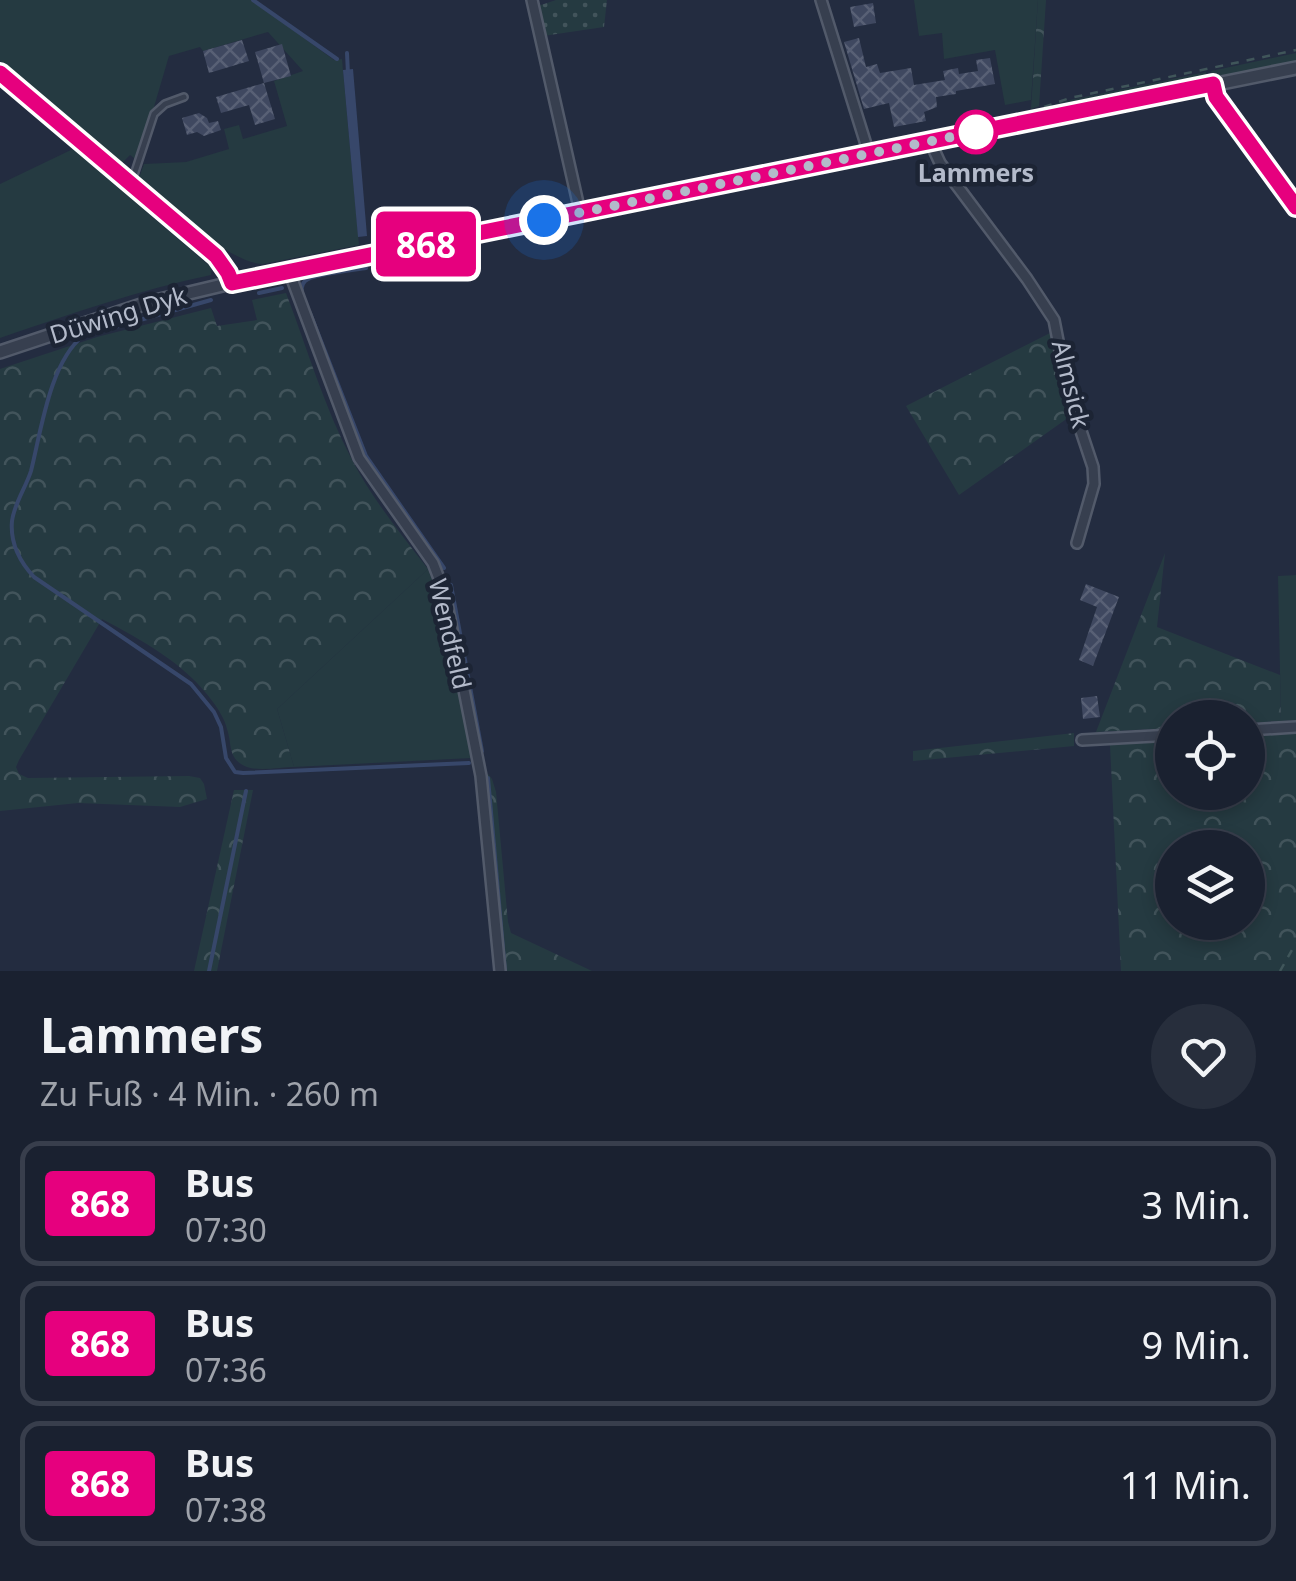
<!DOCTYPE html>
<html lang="de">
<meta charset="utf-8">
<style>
body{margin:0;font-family:"Noto Sans",sans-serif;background:#272e3c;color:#f1f3f6;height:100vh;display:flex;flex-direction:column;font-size:38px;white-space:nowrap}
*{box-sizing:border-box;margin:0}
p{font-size:32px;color:#9fa3ab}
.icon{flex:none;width:55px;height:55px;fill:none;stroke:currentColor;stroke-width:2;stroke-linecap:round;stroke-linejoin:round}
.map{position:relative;height:971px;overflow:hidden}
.drawer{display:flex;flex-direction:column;background:#1a2130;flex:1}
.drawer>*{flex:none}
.badge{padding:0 20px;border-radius:8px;font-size:35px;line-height:65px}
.controls{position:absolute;left:1155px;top:700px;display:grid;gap:20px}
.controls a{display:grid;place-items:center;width:110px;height:110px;border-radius:50%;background:#1a2130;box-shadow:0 5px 15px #0003,0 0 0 2px #383e4c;font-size:50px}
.you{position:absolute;width:50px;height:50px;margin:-25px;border:8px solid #fff;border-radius:50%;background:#1a73e8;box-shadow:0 0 0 15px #1a73e833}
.map>.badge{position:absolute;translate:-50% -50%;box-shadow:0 0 0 5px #fff}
.round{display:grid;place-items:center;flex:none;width:105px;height:105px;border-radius:52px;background:#272e3c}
.overview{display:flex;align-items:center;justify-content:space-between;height:170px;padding:0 40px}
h1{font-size:48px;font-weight:700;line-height:75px}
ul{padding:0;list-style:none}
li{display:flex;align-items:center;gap:30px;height:125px;margin:0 20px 15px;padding:0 20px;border:5px solid #383e4c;border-radius:20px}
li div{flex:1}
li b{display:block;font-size:38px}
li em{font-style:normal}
li .badge{min-width:110px;font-weight:700;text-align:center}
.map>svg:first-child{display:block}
.grass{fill:#253a41}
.forest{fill:url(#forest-crowns);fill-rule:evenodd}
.garden{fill:url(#garden-dots)}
.water{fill:#37476a}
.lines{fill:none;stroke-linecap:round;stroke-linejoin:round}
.stream{stroke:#37476a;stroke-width:4}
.building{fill:url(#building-cross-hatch)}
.service-casing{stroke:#525a6a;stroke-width:10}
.minor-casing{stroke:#525a6a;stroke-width:14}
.tertiary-casing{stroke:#525a6a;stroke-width:16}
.path{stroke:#40565a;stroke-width:2.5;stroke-dasharray:8 8;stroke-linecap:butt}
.service{stroke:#373f4f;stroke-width:5}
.minor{stroke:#373f4f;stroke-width:9}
.tertiary{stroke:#373f4f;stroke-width:11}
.line-casing{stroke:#fff;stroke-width:22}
.line{stroke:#e6007e;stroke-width:15}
.walk{stroke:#b3baca;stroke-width:10;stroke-dasharray:0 18}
.stop-dot{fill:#fff;stroke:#e6007e;stroke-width:5}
.labels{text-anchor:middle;stroke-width:9;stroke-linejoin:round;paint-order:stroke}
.stop-label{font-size:25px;font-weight:bold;fill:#b3baca;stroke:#1c2434}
.street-label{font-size:25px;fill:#b3baca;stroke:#1c2434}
</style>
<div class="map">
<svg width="1296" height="971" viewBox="0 0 1296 971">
<defs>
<pattern id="forest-crowns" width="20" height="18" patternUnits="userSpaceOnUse" patternTransform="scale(2.5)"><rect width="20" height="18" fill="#253a41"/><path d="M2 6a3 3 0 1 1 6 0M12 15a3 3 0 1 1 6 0" fill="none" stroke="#42545b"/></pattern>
<pattern id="garden-dots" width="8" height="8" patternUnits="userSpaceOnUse" patternTransform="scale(2.5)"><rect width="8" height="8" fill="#253a41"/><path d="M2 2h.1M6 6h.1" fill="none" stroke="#42545b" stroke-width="1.8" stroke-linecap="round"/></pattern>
<pattern id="building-cross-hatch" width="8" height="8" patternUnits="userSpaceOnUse" patternTransform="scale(2.5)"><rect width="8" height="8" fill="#3f4860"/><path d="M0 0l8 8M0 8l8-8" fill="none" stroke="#586075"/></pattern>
</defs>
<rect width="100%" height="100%" fill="#232c40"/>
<!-- grass -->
<path class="grass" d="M 0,0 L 252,0 L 334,60 L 342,59 L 359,245 L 263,264 C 227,263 168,203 139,178 L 144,164 L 186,162 L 229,149 L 224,129 L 239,125 L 243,139 L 287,126 L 274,81 L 303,71 L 268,32 L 203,51 L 200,47 L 169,56 L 138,161 L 130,155 L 122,163 L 0,61 Z
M 914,0 L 1038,0 L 1031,100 L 1005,105 L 995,50 L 944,59 L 942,33 L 919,36 Z
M 1296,53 L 1296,62 L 1213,79 L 1211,71 Z
M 1206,72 L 1208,80 L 1039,114 L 1031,113 L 1065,101 Z
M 73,149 L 212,268 L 211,275 C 139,290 70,314 0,338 L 0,184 Z
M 428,569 L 442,606 L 472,758 L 294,767 L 277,709 Z
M 1296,575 L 1296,720 L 1281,721 L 1278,576 Z"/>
<!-- forest -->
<path class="forest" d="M 1038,0 L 1046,0 L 1039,106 L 1031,109 Z
M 286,293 C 307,348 324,407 352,460 C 373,500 401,534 428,569 L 277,709 L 294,767 C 280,767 253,773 241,764 C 228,755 232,743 227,729 C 225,720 219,710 213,702 C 186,664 142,640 102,619 L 19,760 L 16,767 L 19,774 L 28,778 L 189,776 L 200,778 L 204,784 L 207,799 L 180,807 L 78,803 L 0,811 L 0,369 L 97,337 L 211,308 L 217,326 L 257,320 L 252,300 Z
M 1054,331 L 1072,415 L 959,495 L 906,406 Z
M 1165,553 L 1157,627 L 1280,675 L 1281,721 L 1248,723 L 1248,718 L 1172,718 L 1172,728 L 1096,732 Z
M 1074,733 L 1074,746 L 913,761 L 913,751 Z
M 1296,733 L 1296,971 L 1121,971 L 1110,745 L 1172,741 L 1172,792 L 1248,792 L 1248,736 ZM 1172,848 L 1248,848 L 1248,922 L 1172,922 Z
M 488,774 L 492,779 L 496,792 L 508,922 L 511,933 L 592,971 L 505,971 L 484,780 Z
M 234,790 L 253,790 L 217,971 L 194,971 Z"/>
<!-- garden -->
<path class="garden" d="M 556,0 L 607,0 L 604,27 L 543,36 L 538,6 Z"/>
<!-- water -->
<path class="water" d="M 353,69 L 367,236 L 358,237 L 343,70 Z"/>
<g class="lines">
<!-- stream -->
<path class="stream" d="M 253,0 L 337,59
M 347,53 L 348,74
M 259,293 L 282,288
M 303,298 C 302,292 300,286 305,281 C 312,274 354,270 366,268
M 211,300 L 83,336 C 50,362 41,431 31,471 C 26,487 14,504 12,521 C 10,543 20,562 34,577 L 191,684 L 214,712 L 221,727 L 226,758 L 235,772 L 243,773 L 469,763
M 310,313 L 366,456 L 444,568
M 451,585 L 482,751
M 488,778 L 505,971
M 209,971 L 246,791"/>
</g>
<!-- building -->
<path class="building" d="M 873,3 L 876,23 L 854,27 L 850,7 Z
M 859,38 L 866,67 L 877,64 L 880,73 L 911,68 L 914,85 L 945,80 L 943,71 L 958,68 L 959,74 L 978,71 L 976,60 L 990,58 L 995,84 L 956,91 L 956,94 L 936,97 L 937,107 L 924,112 L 926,121 L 894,127 L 889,103 L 864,109 L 844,42 Z
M 242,40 L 249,61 L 209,73 L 203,51 Z
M 282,44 L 291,76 L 264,83 L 275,119 L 255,125 L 249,105 L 221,113 L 216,97 L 264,83 L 255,52 Z
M 199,113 L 207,118 L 209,123 L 218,121 L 221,130 L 204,136 L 197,132 L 187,135 L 182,118 Z
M 1086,584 L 1119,597 L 1093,666 L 1079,660 L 1097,607 L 1080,600 Z
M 1097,696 L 1100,717 L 1083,719 L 1081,698 Z"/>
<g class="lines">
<defs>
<path id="service" d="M 132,181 L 154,114 L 165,104 L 184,97"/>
<path id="minor" d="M 532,0 L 580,212
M 821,0 L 869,154
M 1213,84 L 1216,97 L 1296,206
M 934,141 L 934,150 L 940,163 L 1027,279 L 1054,320 L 1068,392 L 1093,467 L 1094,484 L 1077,543
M 289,271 L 359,458 L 433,563 L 445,594 L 481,776 L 500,971
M 1248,730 L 1296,727
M 1082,740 L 1172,735"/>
<path id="tertiary" d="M 0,73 L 216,255 L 228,273 L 231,283
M 0,352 L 147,303 L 231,283 L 1296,68"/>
</defs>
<!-- service casing -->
<use href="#service" class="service-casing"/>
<!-- minor casing -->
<use href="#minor" class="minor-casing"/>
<!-- tertiary casing -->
<use href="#tertiary" class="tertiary-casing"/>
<!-- path -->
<path class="path" d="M 1044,107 L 1070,98 L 1296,50
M 1280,971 L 1296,943"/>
<!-- service -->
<use href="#service" class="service"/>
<!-- minor -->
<use href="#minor" class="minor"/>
<!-- tertiary -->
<use href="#tertiary" class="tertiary"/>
</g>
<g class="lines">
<defs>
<path id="line" d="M 0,73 L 216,256 L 228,273 L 232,283 L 1213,84 L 1216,97 L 1296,207"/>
</defs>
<!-- line casing -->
<use href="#line" class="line-casing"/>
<!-- line -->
<use href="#line" class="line"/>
<!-- walk -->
<path class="walk" d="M 544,220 L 976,132"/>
</g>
<!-- markers -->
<circle class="stop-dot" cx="976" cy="132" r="20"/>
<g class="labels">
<!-- stop labels -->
<g class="stop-label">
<text x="976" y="182">Lammers</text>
</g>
<!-- street labels -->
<g class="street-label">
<text transform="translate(118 315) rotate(-17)" y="9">Düwing Dyk</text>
<text transform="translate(1071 384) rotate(76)" y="9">Almsick</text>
<text transform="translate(450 634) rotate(77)" y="9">Wendfeld</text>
</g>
</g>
</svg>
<div class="controls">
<a><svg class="icon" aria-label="locate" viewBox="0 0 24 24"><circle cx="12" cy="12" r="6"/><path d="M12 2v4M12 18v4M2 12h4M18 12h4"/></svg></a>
<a><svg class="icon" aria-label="layers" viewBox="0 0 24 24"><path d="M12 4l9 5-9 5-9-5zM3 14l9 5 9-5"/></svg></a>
</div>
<div class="you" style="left:544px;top:220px"></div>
<b class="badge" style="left:426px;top:244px;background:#e6007e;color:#fff">868</b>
</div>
<section class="drawer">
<div class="overview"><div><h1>Lammers</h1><p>Zu Fuß · 4 Min. · 260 m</p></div><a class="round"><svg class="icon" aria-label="heart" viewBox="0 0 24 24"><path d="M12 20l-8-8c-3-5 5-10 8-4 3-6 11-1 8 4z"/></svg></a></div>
<ul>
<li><span class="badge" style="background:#e6007e;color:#fff">868</span><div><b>Bus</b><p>07:30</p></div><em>3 Min.</em></li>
<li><span class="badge" style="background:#e6007e;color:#fff">868</span><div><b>Bus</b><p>07:36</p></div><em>9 Min.</em></li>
<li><span class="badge" style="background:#e6007e;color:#fff">868</span><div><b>Bus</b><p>07:38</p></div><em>11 Min.</em></li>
</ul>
</section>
